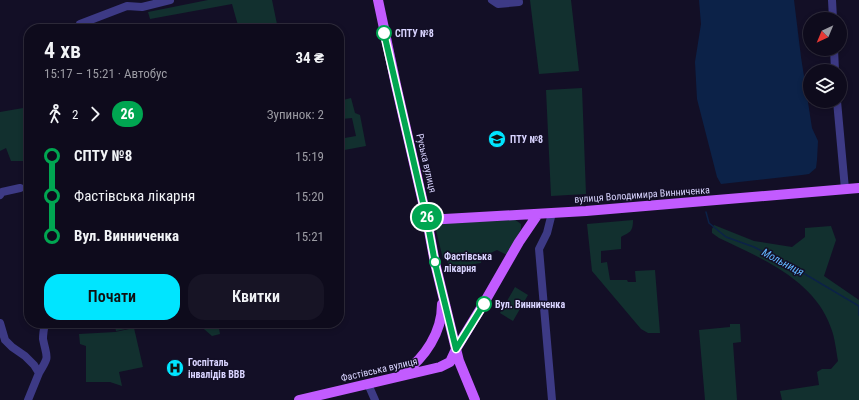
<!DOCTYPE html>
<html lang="uk">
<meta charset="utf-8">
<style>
body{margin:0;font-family:"Roboto Condensed",sans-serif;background:#171425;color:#f1f3f6;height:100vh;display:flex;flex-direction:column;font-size:15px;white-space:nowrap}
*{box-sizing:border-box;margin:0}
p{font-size:13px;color:#9b9ba3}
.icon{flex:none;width:22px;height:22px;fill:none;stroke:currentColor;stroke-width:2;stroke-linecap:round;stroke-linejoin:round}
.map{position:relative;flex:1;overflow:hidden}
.drawer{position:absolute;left:24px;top:24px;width:320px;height:304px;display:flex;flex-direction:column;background:#0e0b1c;border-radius:16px;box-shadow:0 2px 6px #0003,0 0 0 1px #2e2b3b}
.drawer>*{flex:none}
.badge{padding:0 8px;border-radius:13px;font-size:14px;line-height:26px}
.needle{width:26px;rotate:224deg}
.controls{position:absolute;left:803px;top:12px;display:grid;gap:8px}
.controls a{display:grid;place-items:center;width:44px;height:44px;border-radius:50%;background:#0e0b1c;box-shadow:0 2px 6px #0003,0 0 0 1px #2e2b3b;font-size:20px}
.map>.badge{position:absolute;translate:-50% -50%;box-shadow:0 0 0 2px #fff}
.legs{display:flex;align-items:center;gap:6px;height:44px;padding:0 20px;font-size:13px}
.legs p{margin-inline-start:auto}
.head{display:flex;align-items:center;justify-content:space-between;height:68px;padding:0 20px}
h1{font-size:22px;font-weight:600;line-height:30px}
.primary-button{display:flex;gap:8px;margin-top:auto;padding:8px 20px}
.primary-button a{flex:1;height:46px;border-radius:16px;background:#00e5ff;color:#111;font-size:16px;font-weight:600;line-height:46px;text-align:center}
.primary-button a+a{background:#171425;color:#f1f3f6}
ul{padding:0 20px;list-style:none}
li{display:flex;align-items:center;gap:14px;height:40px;font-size:15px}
li i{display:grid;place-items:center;width:6px;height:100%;margin:0 5px;background:currentColor}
li i::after{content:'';width:10px;height:10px;margin:-5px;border:3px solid;border-radius:50%;background:#0e0b1c}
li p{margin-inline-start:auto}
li:first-child i{background:linear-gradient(#0000 50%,currentColor 0)}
li:last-child i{background:linear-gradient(currentColor 50%,#0000 0)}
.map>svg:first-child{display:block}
.green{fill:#12302f}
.water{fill:#0c2248}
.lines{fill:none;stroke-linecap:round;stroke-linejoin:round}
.stream{stroke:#0c2248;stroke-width:1.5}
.minor{stroke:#3d3a85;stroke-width:8}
.major{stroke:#c25bff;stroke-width:10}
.line-1-casing{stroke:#fff;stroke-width:9}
.line-1{stroke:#00a651;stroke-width:6}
.stop-1-dot{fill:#fff;stroke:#00a651;stroke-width:2}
.labels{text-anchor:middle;stroke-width:3;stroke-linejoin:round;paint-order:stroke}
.stop-label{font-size:10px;font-weight:bold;fill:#d9d4ff;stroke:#130f26;text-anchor:start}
.poi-label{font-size:10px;font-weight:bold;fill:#d9d4ff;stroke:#130f26;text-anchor:start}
.street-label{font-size:10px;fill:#d9d4ff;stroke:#130f26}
.water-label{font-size:11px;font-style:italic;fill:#62b6ff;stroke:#130f26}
</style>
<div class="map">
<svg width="859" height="400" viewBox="0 0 859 400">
<rect width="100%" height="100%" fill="#130f26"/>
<!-- green -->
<path class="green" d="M 208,0 L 272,0 L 278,29 L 239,29 L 232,4 L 150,19 L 148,12 Z
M 530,0 L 571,0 L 579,71 L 539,74 Z
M 582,88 L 586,194 L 551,196 L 546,90 Z
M 351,98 L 355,113 L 360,115 L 366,146 L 339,151 L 339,139 L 356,136 L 352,118 L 342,119 L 339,108 L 339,101 Z
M 29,107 L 29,161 L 11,161 L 6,148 L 0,151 L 0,112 Z
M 514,219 L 521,224 L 521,229 L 507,255 L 497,250 L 482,257 L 481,263 L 449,268 L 447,259 L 443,259 L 435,226 L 437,224 Z
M 633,220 C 633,232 630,232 621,237 L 621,249 L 601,251 L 601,263 L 607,262 L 610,280 L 627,280 L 628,282 L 636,282 L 635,271 L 655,270 L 660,333 L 648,333 L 641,329 L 592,271 L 587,224 Z
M 714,225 L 754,241 L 792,247 L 805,237 L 805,228 L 831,226 L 836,240 L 824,276 L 859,300 L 859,400 L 782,400 L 780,391 L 819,385 L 817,372 L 822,369 L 831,369 L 838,361 C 836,350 835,338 831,328 C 815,280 761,258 719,238 L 712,233 L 712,229 Z
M 515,287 L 528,295 L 513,321 L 500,313 Z
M 117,323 L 156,323 L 116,331 L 115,326 Z
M 197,323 L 218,323 L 220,334 L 212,336 Z
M 730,324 L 740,324 L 741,342 L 733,343 L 737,400 L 705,400 L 699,330 L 730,327 Z
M 134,328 L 143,367 L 119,372 L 122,386 L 110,382 L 86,382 L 86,346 L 80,344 L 79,334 L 115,332 Z"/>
<!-- water -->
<path class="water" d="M 699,0 L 794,0 L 801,57 L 812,128 L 818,141 L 817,160 L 816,168 L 809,174 L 802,175 L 721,184 L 717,177 L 697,99 L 695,62 L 701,24 Z"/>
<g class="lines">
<!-- stream -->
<path class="stream" d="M 706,212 L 709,223 L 726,237 L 754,247 L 793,267 L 859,306 L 859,315"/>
<!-- minor -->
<path class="minor" d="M 492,0 L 498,4 L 519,2
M 832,0 L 833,19
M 80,24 L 127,6 L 142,7 L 170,0
M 834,49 L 835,71
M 837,101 L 845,189
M 0,195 L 2,192 L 20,188
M 552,213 L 547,233 L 539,249 L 552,400
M 0,323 L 5,340 L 12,347 L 25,356 L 34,365 L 39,373 L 28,400
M 39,373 C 50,355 47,359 43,339 C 43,334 44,328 45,323
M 368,384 L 375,400"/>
<!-- major -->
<path class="major" d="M 378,0 L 396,85 L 427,220 L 435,263 L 456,349 L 459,361 L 475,400
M 427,220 L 586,211 L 859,188
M 403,374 C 425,357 442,333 442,304
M 299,400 L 440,367 L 450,362 L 456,349 L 484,303 L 519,242 L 538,214"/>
</g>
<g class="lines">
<defs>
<path id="line-1" d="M 384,33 L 427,220 L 435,263 L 456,349 L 484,304"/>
</defs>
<!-- line-1 casing -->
<use href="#line-1" class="line-1-casing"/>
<!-- line-1 -->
<use href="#line-1" class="line-1"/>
</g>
<!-- icons -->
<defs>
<symbol id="university-disc" viewBox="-11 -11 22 22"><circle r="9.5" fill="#00e5ff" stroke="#130f26"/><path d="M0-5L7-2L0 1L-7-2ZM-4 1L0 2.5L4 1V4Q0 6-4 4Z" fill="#111"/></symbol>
<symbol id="hospital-disc" viewBox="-11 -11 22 22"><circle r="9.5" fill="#00e5ff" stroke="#130f26"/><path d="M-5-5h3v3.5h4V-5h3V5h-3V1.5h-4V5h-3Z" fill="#111"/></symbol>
</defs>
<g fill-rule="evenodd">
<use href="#university-disc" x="487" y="129" width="20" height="20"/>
<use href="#hospital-disc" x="165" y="358" width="20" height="20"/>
</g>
<!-- markers -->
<g class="stop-1-dot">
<circle cx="384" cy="33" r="7"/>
<circle cx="435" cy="262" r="5"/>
<circle cx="484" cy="304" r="7"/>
</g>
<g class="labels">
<!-- stop labels -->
<g class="stop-label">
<text x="395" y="37">СПТУ №8</text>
<text x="444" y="260">Фастівська<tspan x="444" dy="12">лікарня</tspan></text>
<text x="495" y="308">Вул. Винниченка</text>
</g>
<!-- poi labels -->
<g class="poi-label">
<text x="510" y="143">ПТУ №8</text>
<text x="188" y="366">Госпіталь<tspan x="188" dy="12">інвалідів ВВВ</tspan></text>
</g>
<!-- street labels -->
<g class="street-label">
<text transform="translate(427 163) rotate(77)" y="4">Руська вулиця</text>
<text transform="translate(642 194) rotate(-4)" y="4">вулиця Володимира Винниченка</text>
<text transform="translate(379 369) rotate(-13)" y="4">Фастівська вулиця</text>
</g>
<!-- water labels -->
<g class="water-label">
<text transform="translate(783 262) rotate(28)" y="4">Мольниця</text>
</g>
</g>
</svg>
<div class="controls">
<a><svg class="needle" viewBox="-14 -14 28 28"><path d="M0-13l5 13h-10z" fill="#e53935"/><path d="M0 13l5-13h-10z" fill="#9b9ba3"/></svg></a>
<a><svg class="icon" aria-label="layers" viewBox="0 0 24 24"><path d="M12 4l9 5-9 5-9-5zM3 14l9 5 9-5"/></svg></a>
</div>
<b class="badge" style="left:427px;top:217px;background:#00a651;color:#fff">26</b>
<section class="drawer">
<div class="head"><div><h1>4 хв</h1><p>15:17 – 15:21 · Автобус</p></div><b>34 ₴</b></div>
<div class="legs"><svg class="icon" aria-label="walk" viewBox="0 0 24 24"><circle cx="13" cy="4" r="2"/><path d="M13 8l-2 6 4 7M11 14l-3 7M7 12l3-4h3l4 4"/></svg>2<svg class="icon" aria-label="forward" viewBox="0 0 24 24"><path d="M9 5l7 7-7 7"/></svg><b class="badge" style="background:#00a651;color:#fff">26</b><p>Зупинок: 2</p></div>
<ul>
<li><i style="color:#00a651"></i><b>СПТУ №8</b><p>15:19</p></li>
<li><i style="color:#00a651"></i><span>Фастівська лікарня</span><p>15:20</p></li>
<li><i style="color:#00a651"></i><b>Вул. Винниченка</b><p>15:21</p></li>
</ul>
<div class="primary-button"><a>Почати</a><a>Квитки</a></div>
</section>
</div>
